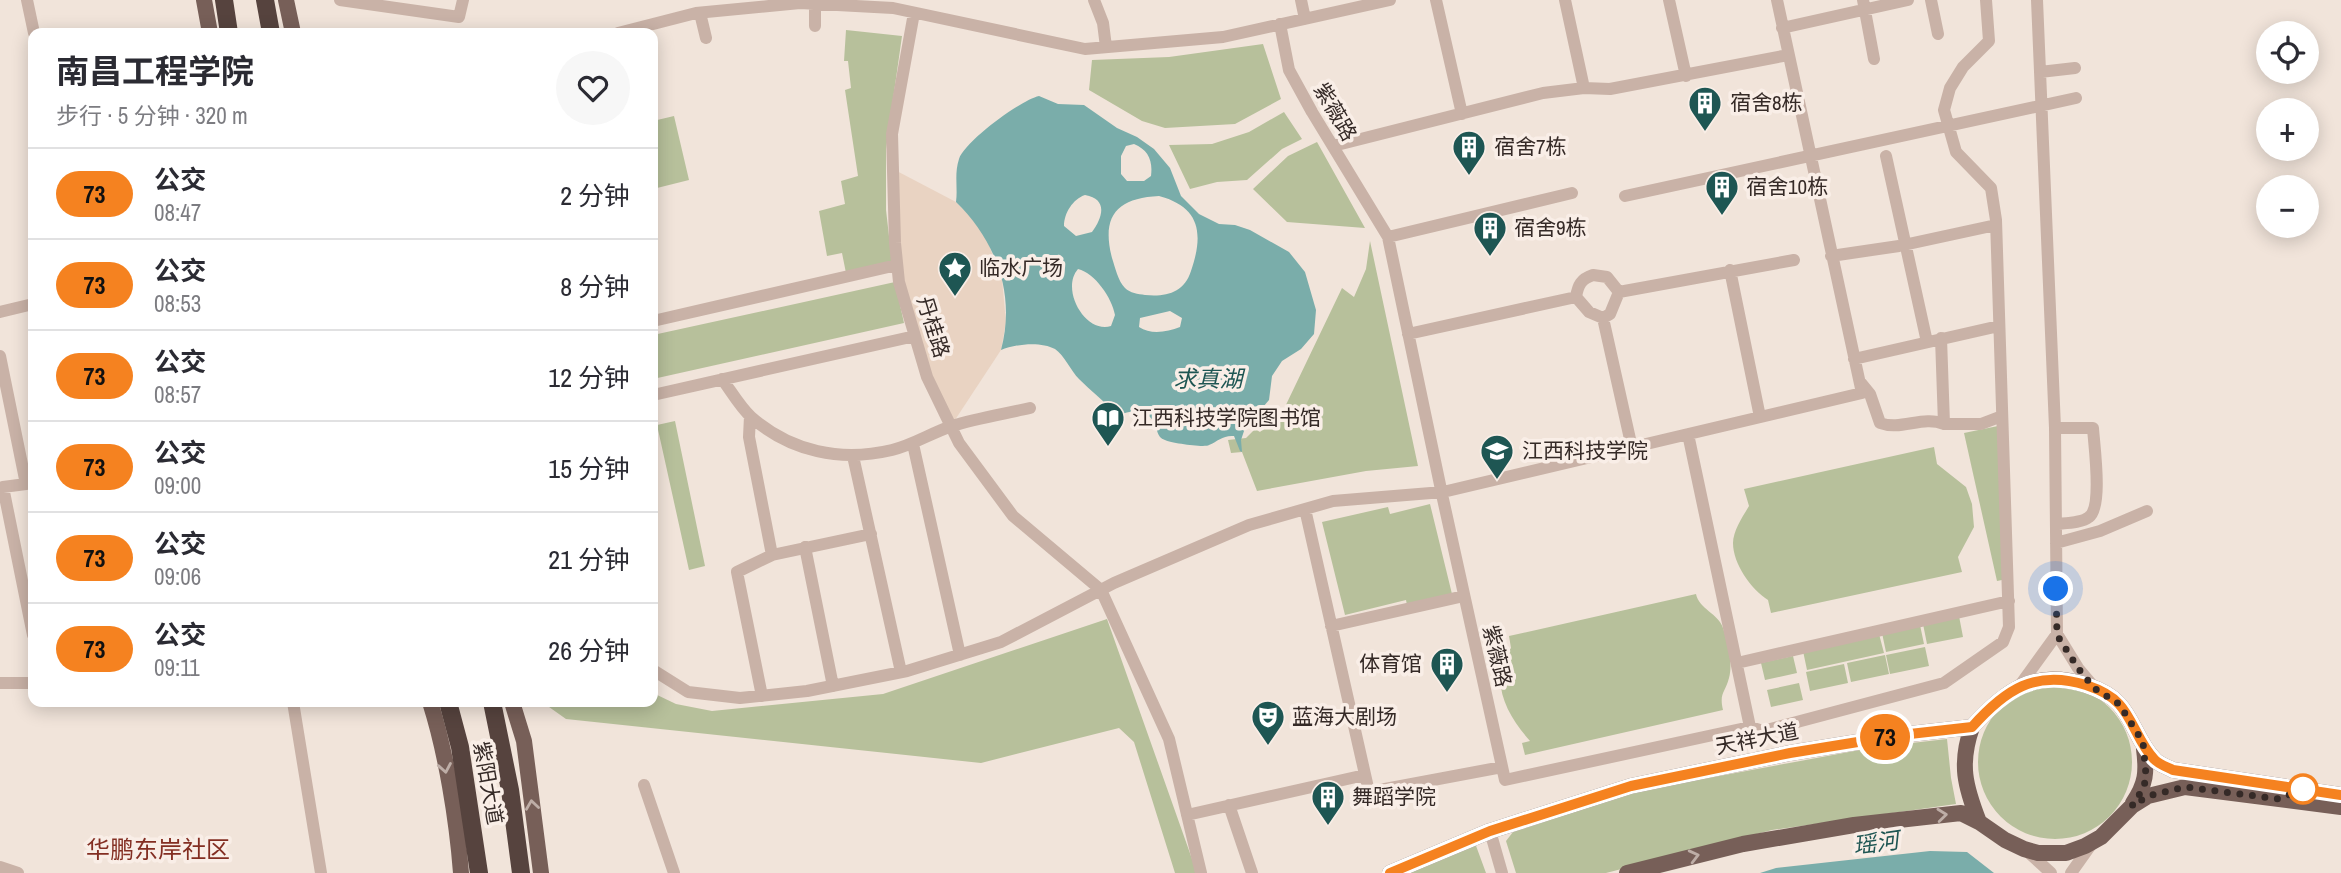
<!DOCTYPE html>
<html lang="zh">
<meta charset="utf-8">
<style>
body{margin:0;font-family:"Archivo Narrow","Noto Sans SC",sans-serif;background:#f7f7f7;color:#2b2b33;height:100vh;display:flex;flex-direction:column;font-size:26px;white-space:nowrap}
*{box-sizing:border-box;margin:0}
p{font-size:23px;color:#7c7c81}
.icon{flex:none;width:38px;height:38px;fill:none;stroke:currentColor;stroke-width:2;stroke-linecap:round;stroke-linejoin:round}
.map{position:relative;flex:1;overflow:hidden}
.sheet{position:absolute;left:28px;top:28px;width:630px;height:679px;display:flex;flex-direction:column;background:#fff;border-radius:14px;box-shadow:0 4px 18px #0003}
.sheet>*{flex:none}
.badge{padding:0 14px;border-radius:23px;font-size:24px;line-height:46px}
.buttons{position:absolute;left:2256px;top:21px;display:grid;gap:14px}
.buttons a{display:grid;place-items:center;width:63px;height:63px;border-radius:50%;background:#fff;box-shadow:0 4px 18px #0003;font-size:35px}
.you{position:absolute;width:35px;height:35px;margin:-18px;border:5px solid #fff;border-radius:50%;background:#1a73e8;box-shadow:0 0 0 10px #1a73e833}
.map>.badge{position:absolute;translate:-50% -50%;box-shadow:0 0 0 4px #fff}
.round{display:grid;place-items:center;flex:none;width:74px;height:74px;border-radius:37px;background:#f7f7f7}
.overview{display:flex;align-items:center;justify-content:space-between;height:119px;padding:0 28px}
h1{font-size:33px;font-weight:700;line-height:52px}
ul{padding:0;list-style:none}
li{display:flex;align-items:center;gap:21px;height:91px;padding:0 28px;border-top:2px solid #e1e1e2}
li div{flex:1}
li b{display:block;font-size:26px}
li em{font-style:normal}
li .badge{min-width:77px;font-weight:700;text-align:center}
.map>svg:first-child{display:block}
.green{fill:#b7c09b}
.plaza{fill:#e9d3c2}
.water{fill:#7aadaa;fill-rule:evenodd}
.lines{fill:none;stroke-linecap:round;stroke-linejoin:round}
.minor{stroke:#c9b2a7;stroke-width:12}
.major{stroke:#775f58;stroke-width:16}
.highway{stroke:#56433e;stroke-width:18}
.oneway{stroke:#beaea7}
.line-casing{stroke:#fff;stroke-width:16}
.line{stroke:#f58220;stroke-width:10}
.walk{stroke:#352a27;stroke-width:7;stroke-dasharray:0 12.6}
.stop-dot{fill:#fff;stroke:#f58220;stroke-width:3.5}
.labels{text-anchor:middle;stroke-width:7;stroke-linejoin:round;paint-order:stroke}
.poi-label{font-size:21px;fill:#352a27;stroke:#f9eee7;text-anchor:start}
.street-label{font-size:21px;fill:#352a27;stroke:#f9eee7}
.water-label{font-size:23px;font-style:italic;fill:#1e5653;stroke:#f9eee7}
.quarter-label{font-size:24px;fill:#832e22;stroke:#f9eee7}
</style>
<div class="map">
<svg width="2341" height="873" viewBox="0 0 2341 873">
<rect width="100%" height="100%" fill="#f1e4da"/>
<!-- green -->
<path class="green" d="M 846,30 L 902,36 L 886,149 L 886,210 L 892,262 L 846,273 L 842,253 L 827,256 L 819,211 L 845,204 L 841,181 L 858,176 L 845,90 L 851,88 L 848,61 L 844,61 Z
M 1263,44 L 1281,99 L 1235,124 L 1165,128 L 1142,121 L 1089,90 L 1092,60 L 1169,57 Z
M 1284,112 L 1302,139 L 1282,149 L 1247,180 L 1217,182 L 1190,189 L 1169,145 L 1212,144 L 1249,132 Z
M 674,116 L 689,180 L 653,189 L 653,121 Z
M 1317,142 L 1365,228 L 1287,222 L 1253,189 L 1288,156 Z
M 1370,241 L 1418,466 L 1366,471 L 1257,491 L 1242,452 L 1231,453 L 1228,440 L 1246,438 L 1255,429 L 1260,432 L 1283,411 L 1342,288 L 1354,297 L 1366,269 Z
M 895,282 L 904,323 L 653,379 L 653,335 Z
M 675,421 L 705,566 L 689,570 L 657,425 Z
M 1998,426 L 2007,579 L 1997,581 L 1964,433 Z
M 1934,447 L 1937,464 L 1966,487 L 1972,504 L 1974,527 L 1958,557 L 1962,572 L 1771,613 L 1768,600 C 1751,589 1733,564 1733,543 C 1733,531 1743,516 1749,506 L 1744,489 Z
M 1430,504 L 1452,594 L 1407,605 L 1406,600 L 1345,615 L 1322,522 L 1388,507 L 1390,514 Z
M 1696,594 C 1699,609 1719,614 1723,628 C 1728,642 1733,664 1729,678 C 1725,693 1719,693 1723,710 L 1525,755 L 1522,743 L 1530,741 C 1506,714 1488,679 1511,648 L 1509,636 Z
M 1959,616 L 1963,637 L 1927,644 L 1923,624 Z
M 1107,619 L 1197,873 L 1175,873 L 1134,742 L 1119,728 L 981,763 L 566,719 L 542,702 L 653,702 L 653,693 L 676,704 L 712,711 L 883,694 Z
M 1920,625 L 1924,644 L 1886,652 L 1882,633 Z
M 1879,634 L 1884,653 L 1807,670 L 1803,651 Z
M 1925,647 L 1929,666 L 1890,674 L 1886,655 Z
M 1885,655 L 1889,674 L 1851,682 L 1847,663 Z
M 1793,656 L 1797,673 L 1765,680 L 1761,663 Z
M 1844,664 L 1848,683 L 1810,691 L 1806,672 Z
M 1799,683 L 1803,700 L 1771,707 L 1767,690 Z
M1978 762a77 77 0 1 1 154 0a77 77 0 1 1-154 0Z
M 1947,739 L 1951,778 L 1956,804 L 1772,830 L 1606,873 L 1516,873 L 1506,841 L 1513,832 L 1638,791 L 1876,747 Z
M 1475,843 L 1486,873 L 1404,873 Z"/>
<!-- plaza -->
<path class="plaza" d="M 893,169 L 956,202 L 968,214 L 986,237 L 1002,280 L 1006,322 L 1001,350 L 951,426 L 925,367 L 898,271 Z"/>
<!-- water -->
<path class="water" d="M 1039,96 L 1058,104 L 1084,105 L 1117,128 L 1137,137 L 1154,149 L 1170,168 L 1181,196 L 1199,214 L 1219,224 L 1235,225 L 1250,230 L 1289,252 L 1305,272 L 1316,310 L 1314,334 L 1301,349 L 1282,361 L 1272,376 L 1269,400 L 1245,428 L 1241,440 L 1242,452 L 1240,451 L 1234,436 C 1223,435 1218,441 1209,445 C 1205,448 1171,443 1165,440 C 1156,437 1158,429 1154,422 C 1147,410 1131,409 1120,415 L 1115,413 C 1104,401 1091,391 1079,379 C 1071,371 1064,355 1055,349 C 1041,341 1015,344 1001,350 C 1016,294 996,241 956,202 C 958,188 954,174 959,159 C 965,141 1021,100 1039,96 ZM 1134,144 C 1148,150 1153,160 1151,176 L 1144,181 L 1127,181 L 1121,174 L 1121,156 L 1126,146 ZM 1085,195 C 1108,199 1103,217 1092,232 L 1076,236 L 1064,226 C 1064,213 1073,199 1085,195 ZM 1159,196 C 1200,207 1204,233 1191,271 C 1184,293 1166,297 1145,295 C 1138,294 1130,293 1125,288 C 1118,281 1115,267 1112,258 C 1101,216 1117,198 1159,196 ZM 1078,269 C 1095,273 1112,298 1115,315 L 1111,326 C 1086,334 1060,290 1078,269 ZM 1170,311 L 1182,318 L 1180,327 C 1167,332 1151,335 1139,327 L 1140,318 Z
M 1930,851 L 1967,852 L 1994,873 L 1760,873 L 1776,868 Z"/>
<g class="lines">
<!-- minor -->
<path class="minor" d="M 27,0 L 34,33
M 340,0 L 459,17 L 463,0
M 1094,0 L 1103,23 L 1106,47
M 1301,0 L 1305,19
M 1436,0 L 1462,114
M 1565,0 L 1584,88
M 1669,0 L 1686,76
M 1863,0 L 1874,59
M 1931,0 L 1938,34
M 2037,0 L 2055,428 L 2057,634 L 2078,668 L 2094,687
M 700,13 L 706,38
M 914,13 L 892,134 L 895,243 L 899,282 L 927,377 L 959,443 L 1013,516 L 1101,590 L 1169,739 L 1201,873
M 1280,24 L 1289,70 L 1312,112 L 1388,237 L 1443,499 L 1505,780 L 1750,727 L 1688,434
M 815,26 L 815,4
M 1782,28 L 1908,0
M 618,33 L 696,13 L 800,3 L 893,8 L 1085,49 L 1223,37 L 1390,0
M 2040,72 L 2075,68
M 1333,146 L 1543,93 L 1584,88 L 1610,89 L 1788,55
M 1886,156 L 1927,342
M 1625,196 L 2076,98
M 1388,237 L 1572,193
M 1831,256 L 1899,246 L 1996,225
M 1730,270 L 1760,417
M 1593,275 L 1607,277 L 1619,292 L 1610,314 L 1603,318 L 1589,312 L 1576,297 C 1578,285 1581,279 1593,275 Z
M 1619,292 L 1794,260
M 0,312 L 33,304
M 1603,318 L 1632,448
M 653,321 L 897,265
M 1408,334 L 1576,297
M 1941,338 L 1944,424 L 1981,424 L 2002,416
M 0,356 L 26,484 L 3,487 L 33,635
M 1854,359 L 1999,326
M 722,379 C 731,391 740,407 751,417 C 791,452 841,462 892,450 C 913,445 931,433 952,426 C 977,418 1004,414 1030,408
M 1861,383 L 1870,394 L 1880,423 C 1901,431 1923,415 1944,424
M 653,395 L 915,336
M 750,416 L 749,437 L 772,555 L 871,534
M 2055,428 L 2093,428 C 2094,445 2103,507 2089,517 C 2082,523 2065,523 2056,524
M 913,444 L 960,655
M 853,456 L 901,672
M 1305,509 L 1369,792 L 1502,767
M 2056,543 L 2100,531 L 2147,511
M 805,547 L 833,686
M 1331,626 L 1464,596
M 1737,663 L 2009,601
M 653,670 L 688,692 L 740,698 L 807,691 L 907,671 L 1001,642 L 1114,583 L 1249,525 L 1333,501 L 1443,492 L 1862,393 L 1777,0
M 0,683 L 33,683
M 2018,688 L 2057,634
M 762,696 L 737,572 L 772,555
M 293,702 L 321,873
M 1750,727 L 1763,731 L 1944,683 L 2003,642 L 2009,627 L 1996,220 L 1991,188 L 1956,152 L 1944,110 L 1950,88 L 1963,67 L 1989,41 L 1986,0
M 644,785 L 674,873
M 1229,805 L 1252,873
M 1187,815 L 1365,775
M 1490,831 L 1502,873
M 2027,851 L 2051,873
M 0,867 L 18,873
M 2071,873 L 2093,842"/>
<!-- major -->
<path class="major" d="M 204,0 L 210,33
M 286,0 L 293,33
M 430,702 C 446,752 457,820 461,873
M 512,702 L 524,741 L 541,873
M 1972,727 C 1959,764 1965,786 1979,822
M 2133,803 C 2146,784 2147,772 2144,749
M 1390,873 L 1490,831 L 1631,786 L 1790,753 L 1901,735 L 1972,727 C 2006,689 2035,669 2086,685 C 2098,689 2110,694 2119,704 C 2133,719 2139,744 2154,759 C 2158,764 2167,767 2173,770 L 2341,795
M 1627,873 L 1743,844 L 1854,825 L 1961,813 L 1979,822 L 2005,840 L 2024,849 L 2038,853 L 2066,853 L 2085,846 L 2101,837 L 2132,806 L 2148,796 L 2185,787 L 2341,807"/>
<!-- highway -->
<path class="highway" d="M 224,0 L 229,33
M 265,0 L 271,33
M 448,702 L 460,747 L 479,873
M 492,702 L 510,790 L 521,873"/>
</g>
<!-- one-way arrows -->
<defs><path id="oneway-chevron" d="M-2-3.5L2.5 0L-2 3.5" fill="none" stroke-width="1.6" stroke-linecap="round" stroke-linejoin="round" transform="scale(1.75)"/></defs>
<g class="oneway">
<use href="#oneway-chevron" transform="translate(445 768) rotate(80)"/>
<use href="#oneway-chevron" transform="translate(532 805) rotate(-98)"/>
<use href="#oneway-chevron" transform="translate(1942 815) rotate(-6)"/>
<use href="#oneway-chevron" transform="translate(1694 856) rotate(-14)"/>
</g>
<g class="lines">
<defs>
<path id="line" d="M 1390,873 L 1490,831 L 1631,786 L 1790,753 L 1901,735 L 1972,727 C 2005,690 2035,669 2086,685 C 2098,689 2110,694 2119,704 C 2133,719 2139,744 2154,759 C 2158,764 2167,767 2173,770 L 2341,795"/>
</defs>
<!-- line casing -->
<use href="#line" class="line-casing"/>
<!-- line -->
<use href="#line" class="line"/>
<!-- walk -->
<path class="walk" d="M 2056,589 L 2057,635 L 2078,668 L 2094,688 L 2119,704 L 2143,742 L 2146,775 L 2144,787 L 2132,806 L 2148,796 L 2185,787 L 2279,799 L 2303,789"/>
</g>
<!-- icons -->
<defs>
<symbol id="building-pin" viewBox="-11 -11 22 30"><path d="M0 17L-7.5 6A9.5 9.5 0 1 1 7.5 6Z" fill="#1e5653" stroke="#f9eee7"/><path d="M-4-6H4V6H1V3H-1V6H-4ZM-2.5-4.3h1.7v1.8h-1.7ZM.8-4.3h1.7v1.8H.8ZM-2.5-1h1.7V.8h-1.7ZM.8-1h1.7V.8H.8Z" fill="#fff"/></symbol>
<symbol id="sight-pin" viewBox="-11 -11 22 30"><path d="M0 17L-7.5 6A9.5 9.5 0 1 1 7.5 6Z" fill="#1e5653" stroke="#f9eee7"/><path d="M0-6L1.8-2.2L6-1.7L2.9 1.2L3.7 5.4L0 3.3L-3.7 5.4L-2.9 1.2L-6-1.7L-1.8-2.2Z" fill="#fff"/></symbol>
<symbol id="library-pin" viewBox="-11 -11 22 30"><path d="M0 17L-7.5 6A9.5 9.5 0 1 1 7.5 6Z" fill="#1e5653" stroke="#f9eee7"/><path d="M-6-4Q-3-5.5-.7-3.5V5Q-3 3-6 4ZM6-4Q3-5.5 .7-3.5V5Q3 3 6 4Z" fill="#fff"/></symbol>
<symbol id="university-pin" viewBox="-11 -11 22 30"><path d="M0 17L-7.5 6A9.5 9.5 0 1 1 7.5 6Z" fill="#1e5653" stroke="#f9eee7"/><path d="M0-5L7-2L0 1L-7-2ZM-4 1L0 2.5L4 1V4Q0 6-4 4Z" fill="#fff"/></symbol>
<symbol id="theatre-pin" viewBox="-11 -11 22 30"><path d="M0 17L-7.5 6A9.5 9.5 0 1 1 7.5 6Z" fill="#1e5653" stroke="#f9eee7"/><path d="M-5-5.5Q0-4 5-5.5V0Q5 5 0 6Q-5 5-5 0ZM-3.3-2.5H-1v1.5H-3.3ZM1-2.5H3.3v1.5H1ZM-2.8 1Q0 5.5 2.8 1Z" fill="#fff"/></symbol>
</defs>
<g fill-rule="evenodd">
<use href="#building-pin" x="1686" y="84" width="38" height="52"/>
<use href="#building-pin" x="1450" y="128" width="38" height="52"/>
<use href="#building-pin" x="1703" y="168" width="38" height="52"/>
<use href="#building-pin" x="1471" y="209" width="38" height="52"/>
<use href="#sight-pin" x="936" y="249" width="38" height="52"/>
<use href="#library-pin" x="1089" y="399" width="38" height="52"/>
<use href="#university-pin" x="1478" y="432" width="38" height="52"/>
<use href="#building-pin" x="1428" y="645" width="38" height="52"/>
<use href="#theatre-pin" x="1249" y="698" width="38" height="52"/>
<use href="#building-pin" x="1309" y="778" width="38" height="52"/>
</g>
<!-- markers -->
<circle class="stop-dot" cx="2303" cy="789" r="14"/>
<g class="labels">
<!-- poi labels -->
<g class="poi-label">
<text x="1730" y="110">宿舍8栋</text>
<text x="1494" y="154">宿舍7栋</text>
<text x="1746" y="194">宿舍10栋</text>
<text x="1514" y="235">宿舍9栋</text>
<text x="979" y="275">临水广场</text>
<text x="1132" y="425">江西科技学院图书馆</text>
<text x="1522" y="458">江西科技学院</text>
<text x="1422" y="671" text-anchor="end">体育馆</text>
<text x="1292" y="724">蓝海大剧场</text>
<text x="1352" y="804">舞蹈学院</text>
</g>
<!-- street labels -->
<g class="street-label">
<text transform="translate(1335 112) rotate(60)" y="7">紫薇路</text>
<text transform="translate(933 327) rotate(73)" y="7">丹桂路</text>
<text transform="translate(1497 656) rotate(77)" y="7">紫薇路</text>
<text transform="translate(1757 739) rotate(-11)" y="7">天祥大道</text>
<text transform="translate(488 783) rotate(80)" y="7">紫阳大道</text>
</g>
<!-- water labels -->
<g class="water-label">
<text x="1208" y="387">求真湖</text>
<text transform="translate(1876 843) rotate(-8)" y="8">瑶河</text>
</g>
<!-- quarter labels -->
<g class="quarter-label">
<text x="158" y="858">华鹏东岸社区</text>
</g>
</g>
</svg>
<div class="buttons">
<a><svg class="icon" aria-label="locate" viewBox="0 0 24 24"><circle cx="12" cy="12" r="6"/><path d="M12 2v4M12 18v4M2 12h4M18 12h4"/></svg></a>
<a>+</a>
<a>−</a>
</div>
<div class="you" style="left:2056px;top:589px"></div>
<b class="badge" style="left:1885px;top:737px;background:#f58220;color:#111">73</b>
<section class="sheet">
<div class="overview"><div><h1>南昌工程学院</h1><p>步行 · 5 分钟 · 320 m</p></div><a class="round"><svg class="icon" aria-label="heart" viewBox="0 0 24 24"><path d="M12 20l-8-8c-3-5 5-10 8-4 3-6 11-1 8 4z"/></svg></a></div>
<ul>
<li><span class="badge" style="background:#f58220;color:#111">73</span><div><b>公交</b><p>08:47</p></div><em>2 分钟</em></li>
<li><span class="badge" style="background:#f58220;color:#111">73</span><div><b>公交</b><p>08:53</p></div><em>8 分钟</em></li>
<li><span class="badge" style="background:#f58220;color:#111">73</span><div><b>公交</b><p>08:57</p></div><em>12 分钟</em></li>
<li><span class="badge" style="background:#f58220;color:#111">73</span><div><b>公交</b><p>09:00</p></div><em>15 分钟</em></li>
<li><span class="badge" style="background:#f58220;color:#111">73</span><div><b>公交</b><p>09:06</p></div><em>21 分钟</em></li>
<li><span class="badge" style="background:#f58220;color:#111">73</span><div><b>公交</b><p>09:11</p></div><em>26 分钟</em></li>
</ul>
</section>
</div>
